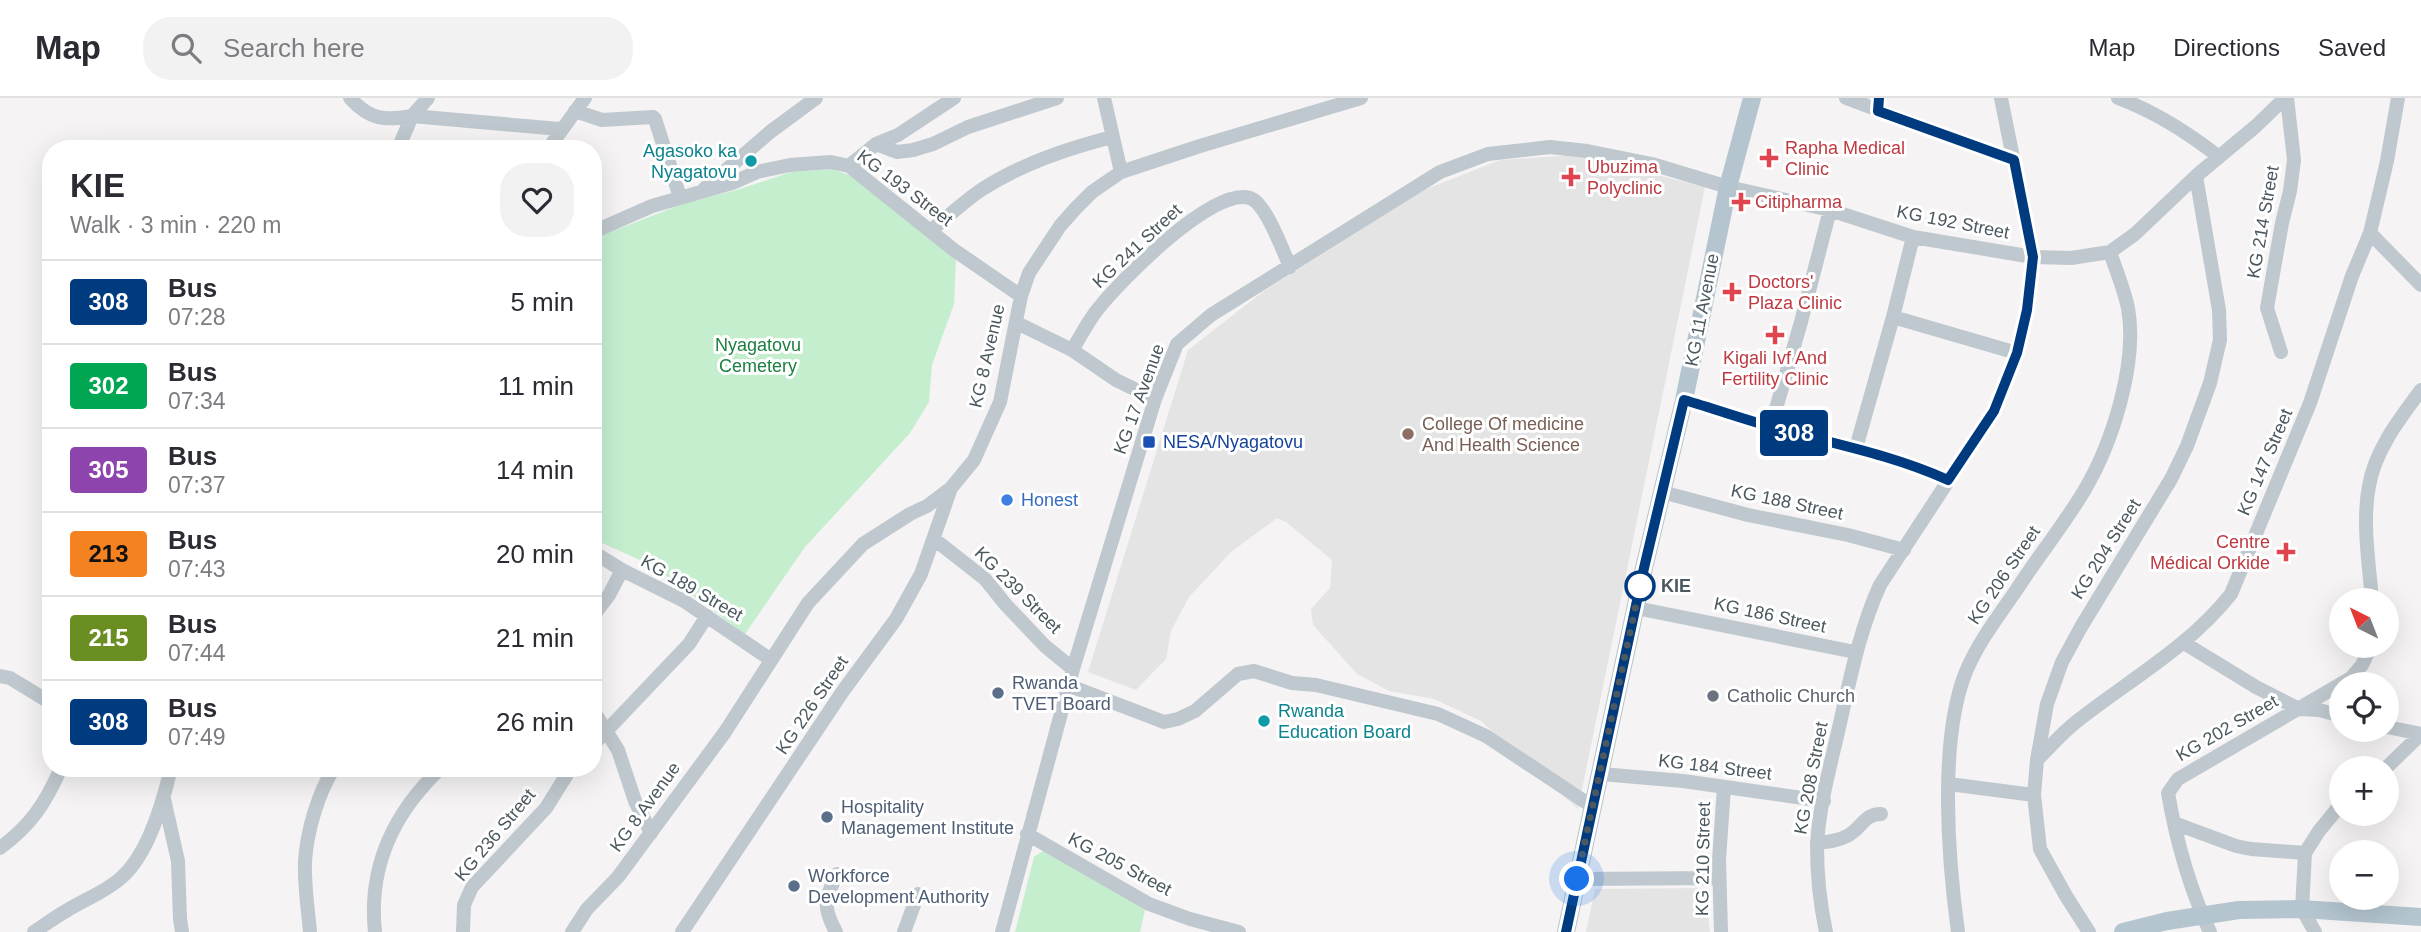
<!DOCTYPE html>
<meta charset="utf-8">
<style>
body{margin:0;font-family:Arial,sans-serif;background:#f2f2f3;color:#2b2b33;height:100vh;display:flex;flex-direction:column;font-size:26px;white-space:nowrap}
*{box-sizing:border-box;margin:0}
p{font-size:23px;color:#7c7c81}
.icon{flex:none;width:38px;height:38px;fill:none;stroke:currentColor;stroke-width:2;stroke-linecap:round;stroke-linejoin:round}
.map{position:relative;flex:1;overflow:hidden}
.drawer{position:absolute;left:42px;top:42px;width:560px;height:637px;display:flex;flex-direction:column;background:#fff;border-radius:28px;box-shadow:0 7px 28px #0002}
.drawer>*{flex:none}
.badge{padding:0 14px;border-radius:5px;font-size:24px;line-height:46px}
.needle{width:46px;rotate:318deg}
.tools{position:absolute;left:2329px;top:490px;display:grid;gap:14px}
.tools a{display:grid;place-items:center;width:70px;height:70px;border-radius:50%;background:#fff;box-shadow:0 7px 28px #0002;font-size:35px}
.you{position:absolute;width:35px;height:35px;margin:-18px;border:5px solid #fff;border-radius:50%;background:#1a73e8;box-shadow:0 0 0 10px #1a73e833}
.map>.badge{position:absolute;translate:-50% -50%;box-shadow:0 0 0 4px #fff}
.round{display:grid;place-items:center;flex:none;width:74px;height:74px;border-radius:28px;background:#f2f2f3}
.overview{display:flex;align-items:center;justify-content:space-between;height:119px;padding:0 28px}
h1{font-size:33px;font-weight:700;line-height:52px}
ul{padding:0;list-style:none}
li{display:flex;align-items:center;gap:21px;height:84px;padding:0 28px;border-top:2px solid #e1e1e2}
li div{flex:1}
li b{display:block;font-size:26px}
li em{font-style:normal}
li .badge{min-width:77px;font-weight:700;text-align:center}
header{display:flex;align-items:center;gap:42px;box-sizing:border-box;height:98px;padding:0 35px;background:#fff;border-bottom:2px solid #e1e1e2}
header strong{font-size:33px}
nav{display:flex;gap:38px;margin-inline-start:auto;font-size:24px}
.search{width:490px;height:63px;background:#f2f2f3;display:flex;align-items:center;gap:18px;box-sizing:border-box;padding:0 24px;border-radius:28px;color:#7c7c81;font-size:26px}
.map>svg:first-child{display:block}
.education{fill:#e5e4e4}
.green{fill:#c5eecf}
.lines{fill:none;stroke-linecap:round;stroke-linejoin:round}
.minor{stroke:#bfc8ce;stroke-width:14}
.major{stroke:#b4c5cf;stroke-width:18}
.line-casing{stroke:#fff;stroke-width:16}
.line{stroke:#003b80;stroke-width:10}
.walk{stroke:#4b585f;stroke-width:7;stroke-dasharray:0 12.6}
.health-dot{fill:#e0444e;stroke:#fff;stroke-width:2.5}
.culture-dot{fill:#0f9aa8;stroke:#fff;stroke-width:2.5}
.education-dot{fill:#8d6e63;stroke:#fff;stroke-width:2.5}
.transit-dot{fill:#1a4fb4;stroke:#fff;stroke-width:2.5}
.shop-dot{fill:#3f7fe0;stroke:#fff;stroke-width:2.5}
.stop-dot{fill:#fff;stroke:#003b80;stroke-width:3.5}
.service-dot{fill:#5c6f8a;stroke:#fff;stroke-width:2.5}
.worship-dot{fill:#6b7280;stroke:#fff;stroke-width:2.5}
.labels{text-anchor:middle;stroke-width:6;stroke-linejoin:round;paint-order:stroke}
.health-label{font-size:18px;fill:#be3a42;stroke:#fff;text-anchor:start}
.culture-label{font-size:18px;fill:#0d838f;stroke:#fff;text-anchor:end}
.street-label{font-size:18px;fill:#4b585f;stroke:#fff}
.park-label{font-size:18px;fill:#1d7f41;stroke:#fff}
.education-label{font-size:18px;fill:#785e54;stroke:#fff;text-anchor:start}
.transit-label{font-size:18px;fill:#164399;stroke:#fff;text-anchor:start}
.shop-label{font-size:18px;fill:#366cbe;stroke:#fff;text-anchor:start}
.stop-label{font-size:18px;font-weight:bold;fill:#4b585f;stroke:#fff;text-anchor:start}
.service-label{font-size:18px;fill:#4e5e75;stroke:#fff;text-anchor:start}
.worship-label{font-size:18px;fill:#5b616d;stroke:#fff;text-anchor:start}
</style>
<header>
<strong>Map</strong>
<div class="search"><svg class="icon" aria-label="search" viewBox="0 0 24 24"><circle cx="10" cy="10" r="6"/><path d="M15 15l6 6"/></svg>Search here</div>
<nav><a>Map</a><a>Directions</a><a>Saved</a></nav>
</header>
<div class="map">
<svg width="2421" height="834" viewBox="0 0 2421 834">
<rect width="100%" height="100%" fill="#f5f3f3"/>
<!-- education -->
<path class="education" d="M 1575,57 L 1705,89 L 1578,711 L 1481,623 L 1434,601 L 1389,593 L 1357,576 L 1313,527 L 1311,511 L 1330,490 L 1332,462 L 1286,424 L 1277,420 L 1231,454 L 1189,499 L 1171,533 L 1166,561 L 1136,592 L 1088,574 L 1188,252 L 1264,193 L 1424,92 L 1500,62 Z
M 1705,790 L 1710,834 L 1586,834 L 1595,791 Z"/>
<!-- green -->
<path class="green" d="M 833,71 L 851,78 L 956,161 L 954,206 L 932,267 L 929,304 L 910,335 L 805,449 L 745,536 L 651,467 L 600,444 L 593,437 L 593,141 L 685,105 L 740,91 L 791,74 Z
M 1043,753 L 1111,790 L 1145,812 L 1140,834 L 1015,834 L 1034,759 Z"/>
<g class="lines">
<!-- minor -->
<path class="minor" d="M 350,0 C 370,22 385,23 412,18 L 560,31
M 1104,0 L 1121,74
M 1846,0 L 2014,62
M 2118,0 C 2156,14 2187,34 2219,59
M 575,13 L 602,22 L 653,19 L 655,21 L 680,99
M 876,46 L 897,54 L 913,52 L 933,46 L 968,29 L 1057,0
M 398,51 L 412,18 L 428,0
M 548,51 L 585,0
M 849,68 L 876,46 L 898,37 L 954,0
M 704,91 L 770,34 L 816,0
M 930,133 C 947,120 963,104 981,92 C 1021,66 1066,51 1112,39
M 593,134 L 652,108 L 732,85 L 757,74 L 790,67 L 831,64 L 849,68 L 954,152 L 1021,198
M 2370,135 L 2421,187
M 1893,219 L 2017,255
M 1017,225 L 1072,252 L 1116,282 L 1155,301
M 1072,252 C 1081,238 1088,223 1098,211 C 1120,183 1213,88 1250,100 C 1266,105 1283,153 1290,169
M 2281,254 L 2267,210 L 2282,125 L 2290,93 L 2294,62 L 2287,0
M 1684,302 C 1722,313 1760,326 1798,336 C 1849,350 1899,360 1947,381
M 1771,328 L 1801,224 L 1830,112
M 1856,350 L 1893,219 L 1913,139
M 1662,394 L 1748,417 L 1848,437 L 1904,452
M 934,441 L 985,481 L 1006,507 L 1045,548 L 1073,571
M 593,454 L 622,472 L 684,503 L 770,561
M 2372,502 C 2369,465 2362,424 2369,388 C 2375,352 2400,320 2421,292
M 1636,510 L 1855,554
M 593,518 L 609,497 L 622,472
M 2184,545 L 2256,589 L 2299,611 L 2319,612 L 2342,618
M 0,578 L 10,580 L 51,605
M 1070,588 L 1164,624 L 1178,621 L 1195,613 L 1238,576 L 1254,573 L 1292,585 L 1316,587 L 1438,616 L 1486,638 L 1593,709
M 593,612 L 618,652 L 635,703 L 651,735
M 2387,629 L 2421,636
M 593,647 L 689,546 L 707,518
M 2037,662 C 2050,649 2062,635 2076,624 C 2129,582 2188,550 2231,496 L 2310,305 L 2352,178 L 2370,135 L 2387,63 L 2398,0
M 2386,670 L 2421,636
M 1601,676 L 1683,683 L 1824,703
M 1949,686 L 2034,697
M 164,701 L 178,763 L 180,821 L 182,834
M 2174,725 L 2236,748 L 2251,751 L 2305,755
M 1027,736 L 1149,806 L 1190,821 L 1239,834
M 1817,745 C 1827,744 1838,743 1847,738 C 1862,731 1863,716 1881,716
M 0,750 C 31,727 45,706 61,670
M 1577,781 L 1719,780
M 34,834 C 45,827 55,819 66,813 C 85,801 106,794 122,779 C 149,755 163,704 171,670
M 310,834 C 308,811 304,786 305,763 C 307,733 318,695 334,670
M 375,834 C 368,769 394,714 441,670
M 463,834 L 464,807 L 472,789 L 546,710 L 571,670
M 572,834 L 587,811 L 618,779 L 725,634 L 808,505 L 863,446 L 910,416 L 927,408 L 951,390 L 974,362 L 1000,304 L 1021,198 L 1029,175 L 1060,128 L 1076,110 L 1092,94 L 1121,74 L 1200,48 L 1361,0
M 682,834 L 843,593 L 896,521 L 921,476 L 951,390
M 836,834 C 822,808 825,802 837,776
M 904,834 L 918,796
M 1002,834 L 1073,571 L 1155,301 L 1177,246 L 1211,217 L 1440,74 L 1488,56 L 1550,49 L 1587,53 L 1652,66 L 1728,89 L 1830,112 L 1913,139 L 2033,159 L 2071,160 L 2110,154 L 2135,136 L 2196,78 L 2256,28 L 2285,0
M 1721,834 L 1719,762 L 1724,689
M 1826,834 C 1820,806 1817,777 1817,748 C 1819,704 1833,659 1842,616 C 1852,572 1861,529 1880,487 L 1994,313 L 2017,255 L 2027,212 L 2033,159 L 2001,0
M 1958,834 C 1948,761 1939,644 1965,576 C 1977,546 1997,520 2015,494 C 2037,460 2063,428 2084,393 C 2112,346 2138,265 2128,210 C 2124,191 2116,172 2110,154
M 2089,834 L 2066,798 L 2040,751 L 2034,697 L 2037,662 L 2047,606 L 2062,564 L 2081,529 L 2171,381 L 2187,348 L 2210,285 L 2220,242 L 2219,212 L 2196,78
M 2210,834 C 2190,791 2176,741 2168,695 L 2178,681 L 2351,580 L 2362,567 L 2371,548
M 2315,834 L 2302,811 L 2305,755 L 2319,733 L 2342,705"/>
<!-- major -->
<path class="major" d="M 1566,834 L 1644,470 L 1684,302 L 1728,89 L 1752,0
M 2123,834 L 2167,823 L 2239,812 L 2302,811 L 2421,819"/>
</g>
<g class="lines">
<defs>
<path id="line" d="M 1566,834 L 1644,470 L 1684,302 C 1722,313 1760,327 1798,336 C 1849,349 1899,360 1948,382 L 1994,313 L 2017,255 L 2027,212 L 2033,159 L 2014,62 L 1878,13 L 1879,0"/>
</defs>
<!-- line casing -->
<use href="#line" class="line-casing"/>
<!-- line -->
<use href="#line" class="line"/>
<!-- walk -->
<path class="walk" d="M 1577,781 L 1640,488"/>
</g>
<!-- markers -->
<g class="health-dot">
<path d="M1765.5 49.5h7v7h7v7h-7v7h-7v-7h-7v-7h7z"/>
<path d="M1567.5 68.5h7v7h7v7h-7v7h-7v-7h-7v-7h7z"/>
<path d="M1737.5 93.5h7v7h7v7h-7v7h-7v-7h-7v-7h7z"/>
<path d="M1728.5 183.5h7v7h7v7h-7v7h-7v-7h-7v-7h7z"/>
<path d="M1771.5 226.5h7v7h7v7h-7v7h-7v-7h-7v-7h7z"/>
<path d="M2282.5 443.5h7v7h7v7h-7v7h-7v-7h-7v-7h7z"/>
</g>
<g class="culture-dot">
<circle cx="751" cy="63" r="7"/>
<circle cx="1264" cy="623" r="7"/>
</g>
<circle class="education-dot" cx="1408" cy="336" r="7"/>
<rect class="transit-dot" x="1142" y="337" width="14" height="14" rx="3.5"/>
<circle class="shop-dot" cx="1007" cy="402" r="7"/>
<circle class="stop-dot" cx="1640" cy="488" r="14"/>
<g class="service-dot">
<circle cx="998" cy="595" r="7"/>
<circle cx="827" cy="719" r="7"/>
<circle cx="794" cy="788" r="7"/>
</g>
<circle class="worship-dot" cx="1713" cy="598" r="7"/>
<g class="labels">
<!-- health labels -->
<g class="health-label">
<text x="1785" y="56">Rapha Medical<tspan x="1785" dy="21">Clinic</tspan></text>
<text x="1587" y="75">Ubuzima<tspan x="1587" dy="21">Polyclinic</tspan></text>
<text x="1755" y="110">Citipharma</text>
<text x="1748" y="190">Doctors'<tspan x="1748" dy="21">Plaza Clinic</tspan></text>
<text x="1775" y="266" text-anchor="middle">Kigali Ivf And<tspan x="1775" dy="21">Fertility Clinic</tspan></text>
<text x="2270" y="450" text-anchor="end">Centre<tspan x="2270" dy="21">Médical Orkide</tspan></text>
</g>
<!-- culture labels -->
<g class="culture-label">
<text x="737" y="59">Agasoko ka<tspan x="737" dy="21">Nyagatovu</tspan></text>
<text x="1278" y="619" text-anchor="start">Rwanda<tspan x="1278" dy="21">Education Board</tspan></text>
</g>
<!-- street labels -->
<g class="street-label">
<text transform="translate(905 90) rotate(37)" y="6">KG 193 Street</text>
<text transform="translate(1953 124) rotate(11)" y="6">KG 192 Street</text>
<text transform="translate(2263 124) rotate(-80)" y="6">KG 214 Street</text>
<text transform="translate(1137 148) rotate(-43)" y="6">KG 241 Street</text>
<text transform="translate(1702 212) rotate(-79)" y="6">KG 11 Avenue</text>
<text transform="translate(987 258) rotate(-77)" y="6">KG 8 Avenue</text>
<text transform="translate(1139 301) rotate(-70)" y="6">KG 17 Avenue</text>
<text transform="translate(2265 364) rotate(-67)" y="6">KG 147 Street</text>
<text transform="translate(1787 404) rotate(12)" y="6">KG 188 Street</text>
<text transform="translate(2106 451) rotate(-58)" y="6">KG 204 Street</text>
<text transform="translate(2004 477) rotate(-56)" y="6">KG 206 Street</text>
<text transform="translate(692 490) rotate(30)" y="6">KG 189 Street</text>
<text transform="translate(1018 492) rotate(45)" y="6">KG 239 Street</text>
<text transform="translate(1770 517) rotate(12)" y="6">KG 186 Street</text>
<text transform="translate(812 607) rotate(-56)" y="6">KG 226 Street</text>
<text transform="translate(2227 630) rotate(-30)" y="6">KG 202 Street</text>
<text transform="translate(1715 669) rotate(7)" y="6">KG 184 Street</text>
<text transform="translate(1811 680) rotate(-79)" y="6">KG 208 Street</text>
<text transform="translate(645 709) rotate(-54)" y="6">KG 8 Avenue</text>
<text transform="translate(495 737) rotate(-50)" y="6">KG 236 Street</text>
<text transform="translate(1703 761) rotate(-89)" y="6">KG 210 Street</text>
<text transform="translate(1120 766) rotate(28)" y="6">KG 205 Street</text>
</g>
<!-- park labels -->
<g class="park-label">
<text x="758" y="253">Nyagatovu<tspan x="758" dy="21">Cemetery</tspan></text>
</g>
<!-- education labels -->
<g class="education-label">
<text x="1422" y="332">College Of medicine<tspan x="1422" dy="21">And Health Science</tspan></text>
</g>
<!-- transit labels -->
<g class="transit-label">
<text x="1163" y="350">NESA/Nyagatovu</text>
</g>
<!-- shop labels -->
<g class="shop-label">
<text x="1021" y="408">Honest</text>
</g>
<!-- stop labels -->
<g class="stop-label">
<text x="1661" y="494">KIE</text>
</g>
<!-- service labels -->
<g class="service-label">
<text x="1012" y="591">Rwanda<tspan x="1012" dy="21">TVET Board</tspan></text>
<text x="841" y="715">Hospitality<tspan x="841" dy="21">Management Institute</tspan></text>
<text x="808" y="784">Workforce<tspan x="808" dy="21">Development Authority</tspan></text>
</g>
<!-- worship labels -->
<g class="worship-label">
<text x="1727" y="604">Catholic Church</text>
</g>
</g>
</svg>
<div class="tools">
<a><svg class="needle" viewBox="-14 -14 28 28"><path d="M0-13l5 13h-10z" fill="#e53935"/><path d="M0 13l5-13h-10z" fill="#7c7c81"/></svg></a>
<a><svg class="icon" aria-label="locate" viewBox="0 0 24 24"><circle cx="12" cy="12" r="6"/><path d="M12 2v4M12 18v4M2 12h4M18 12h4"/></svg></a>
<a>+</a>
<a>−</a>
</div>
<div class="you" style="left:1577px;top:781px"></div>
<b class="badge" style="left:1794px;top:335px;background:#003b80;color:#fff">308</b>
<section class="drawer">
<div class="overview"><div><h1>KIE</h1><p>Walk · 3 min · 220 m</p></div><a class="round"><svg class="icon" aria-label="heart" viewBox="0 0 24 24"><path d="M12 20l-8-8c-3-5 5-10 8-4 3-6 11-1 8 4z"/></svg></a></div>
<ul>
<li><span class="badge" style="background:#003b80;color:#fff">308</span><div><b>Bus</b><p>07:28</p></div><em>5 min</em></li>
<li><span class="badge" style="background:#00a651;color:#fff">302</span><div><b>Bus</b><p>07:34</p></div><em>11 min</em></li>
<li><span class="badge" style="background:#8e44ad;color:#fff">305</span><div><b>Bus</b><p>07:37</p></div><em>14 min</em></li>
<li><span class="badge" style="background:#f58220;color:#111">213</span><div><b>Bus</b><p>07:43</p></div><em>20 min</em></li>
<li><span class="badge" style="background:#6b8e23;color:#fff">215</span><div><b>Bus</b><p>07:44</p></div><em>21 min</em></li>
<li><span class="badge" style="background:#003b80;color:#fff">308</span><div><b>Bus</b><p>07:49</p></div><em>26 min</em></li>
</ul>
</section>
</div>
